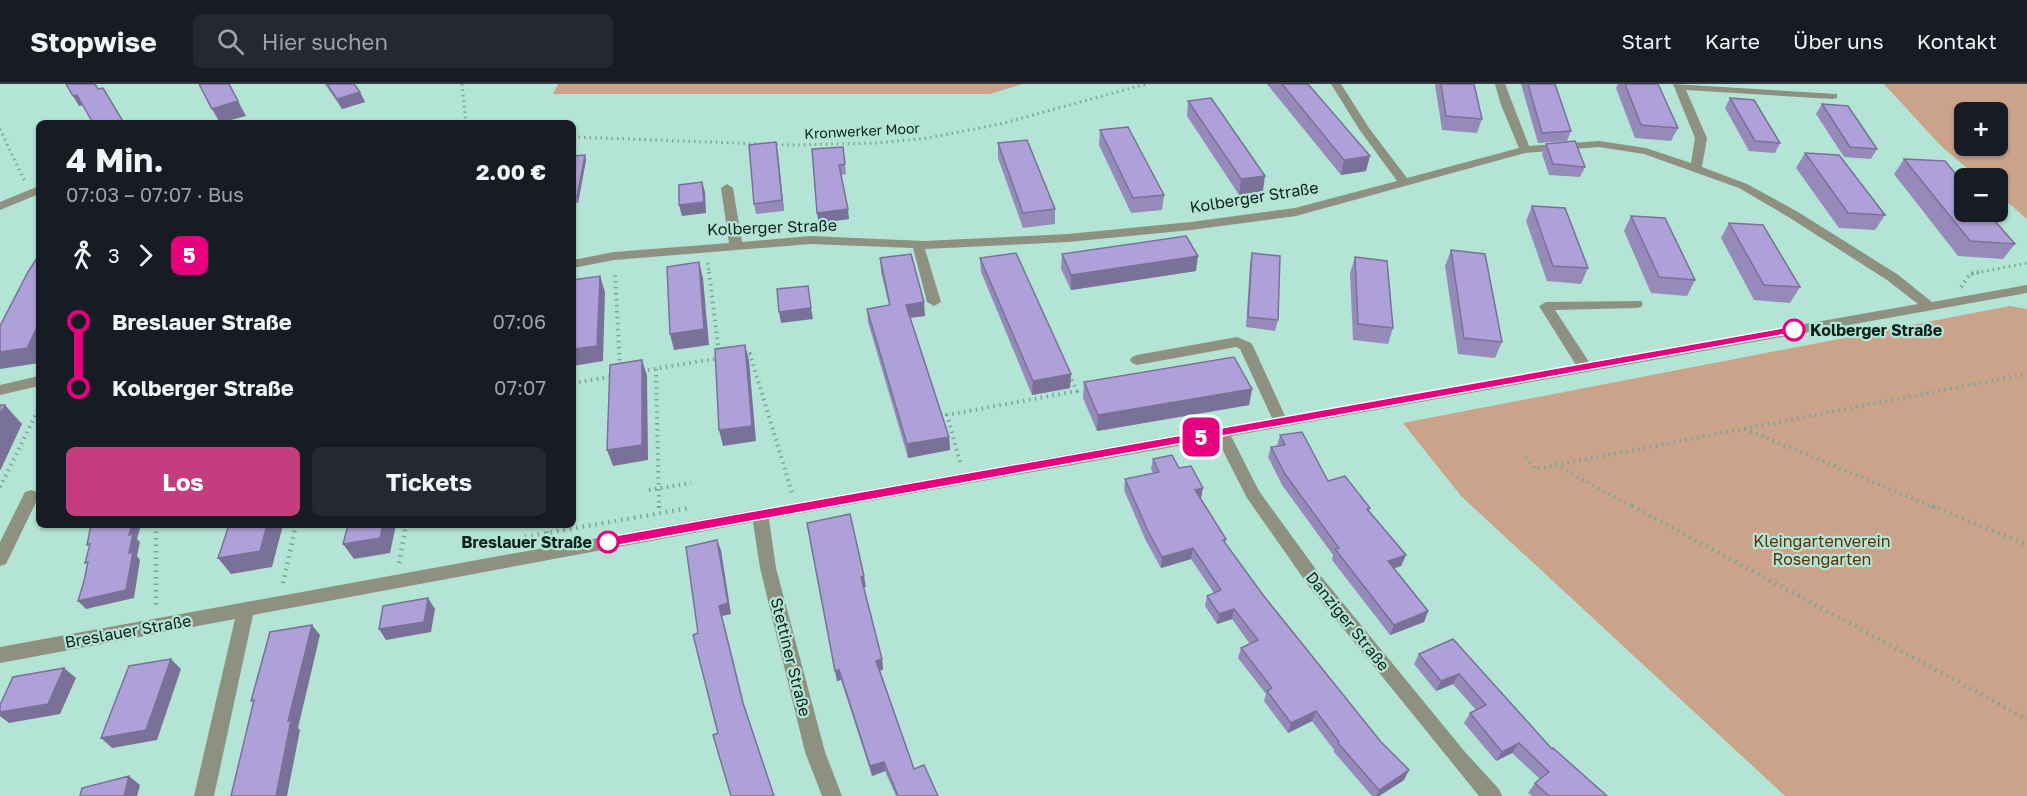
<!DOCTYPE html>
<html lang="de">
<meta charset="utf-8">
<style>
body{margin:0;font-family:"Golos Text",sans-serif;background:#242831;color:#f1f3f6;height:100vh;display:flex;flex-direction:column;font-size:22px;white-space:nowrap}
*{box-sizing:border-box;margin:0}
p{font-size:20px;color:#9ea1a6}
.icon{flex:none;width:33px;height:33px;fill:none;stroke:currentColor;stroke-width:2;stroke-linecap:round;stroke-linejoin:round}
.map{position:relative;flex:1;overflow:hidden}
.sheet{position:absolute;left:36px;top:36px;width:540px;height:408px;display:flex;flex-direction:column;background:#171b24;border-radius:9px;box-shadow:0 2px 4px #0004}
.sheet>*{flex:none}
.badge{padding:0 12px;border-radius:9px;font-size:21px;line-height:39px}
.buttons{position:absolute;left:1954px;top:18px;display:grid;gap:12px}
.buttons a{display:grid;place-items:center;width:54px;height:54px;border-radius:9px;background:#171b24;box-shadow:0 2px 4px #0004;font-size:30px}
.map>.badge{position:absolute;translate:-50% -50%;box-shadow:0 0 0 3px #fff}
.legs{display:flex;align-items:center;gap:9px;height:66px;padding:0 30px;font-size:20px}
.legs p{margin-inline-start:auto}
.headline{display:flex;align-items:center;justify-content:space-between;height:102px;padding:0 30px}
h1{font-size:33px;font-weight:700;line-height:45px}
.primary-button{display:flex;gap:12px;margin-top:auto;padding:12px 30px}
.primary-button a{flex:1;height:69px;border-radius:9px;background:#c43d7e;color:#fff;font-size:24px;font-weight:700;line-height:69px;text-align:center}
.primary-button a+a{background:#242831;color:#f1f3f6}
ul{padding:0 30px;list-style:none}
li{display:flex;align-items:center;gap:21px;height:66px;font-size:22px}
li i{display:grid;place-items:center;width:9px;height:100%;margin:0 8px;background:currentColor}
li i::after{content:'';width:15px;height:15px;margin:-8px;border:4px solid;border-radius:50%;background:#171b24}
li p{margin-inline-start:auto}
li:first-child i{background:linear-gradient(#0000 50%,currentColor 0)}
li:last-child i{background:linear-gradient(currentColor 50%,#0000 0)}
header{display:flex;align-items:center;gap:36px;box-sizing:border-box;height:84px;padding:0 30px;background:#171b24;border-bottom:2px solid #363941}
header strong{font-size:28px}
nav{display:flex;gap:33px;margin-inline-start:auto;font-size:21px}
.search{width:420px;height:54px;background:#242831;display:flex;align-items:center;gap:15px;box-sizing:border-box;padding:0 21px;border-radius:9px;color:#9ea1a6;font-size:22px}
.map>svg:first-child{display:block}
.green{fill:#caa38a;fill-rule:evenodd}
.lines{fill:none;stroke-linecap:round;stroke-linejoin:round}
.path-far2{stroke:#7da498;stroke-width:3;stroke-dasharray:1.5 4;stroke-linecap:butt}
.path-far1{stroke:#7da498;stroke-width:4;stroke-dasharray:1.5 4.5;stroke-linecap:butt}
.path{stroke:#7da498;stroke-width:4.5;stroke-dasharray:1.5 5;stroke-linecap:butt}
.minor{fill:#8e9080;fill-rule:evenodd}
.wall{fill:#968abb}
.shaded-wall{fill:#7a7198}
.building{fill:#aea1d9;stroke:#7a7198;stroke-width:1.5}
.line-1{fill:#e6007e;stroke:#fff;stroke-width:1.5}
.stop-1-dot{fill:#fff;stroke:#e6007e;stroke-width:3}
.labels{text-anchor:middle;stroke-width:4.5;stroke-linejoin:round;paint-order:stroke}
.far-street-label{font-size:14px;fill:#0e211c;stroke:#b3e4d5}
.street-label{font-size:16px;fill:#0e211c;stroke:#b3e4d5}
.stop-label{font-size:16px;font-weight:bold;fill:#0e211c;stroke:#b3e4d5;text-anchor:start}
.park-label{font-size:16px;fill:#5f2d00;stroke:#b3e4d5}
</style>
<header>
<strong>Stopwise</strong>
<div class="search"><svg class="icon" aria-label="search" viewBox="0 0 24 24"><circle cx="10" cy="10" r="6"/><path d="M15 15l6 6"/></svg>Hier suchen</div>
<nav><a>Start</a><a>Karte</a><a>Über uns</a><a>Kontakt</a></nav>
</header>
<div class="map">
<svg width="2027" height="712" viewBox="0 0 2027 712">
<rect width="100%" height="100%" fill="#b3e4d5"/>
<!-- green -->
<path class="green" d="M 558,0 L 1022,0 L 990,10 L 553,10 Z
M 1884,0 L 2027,0 L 2027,135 L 1998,110 L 1998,94 L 1979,94 L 1942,63 ZM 1998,28 L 1998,62 L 1965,62 L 1965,28 Z
M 2010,222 L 2027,225 L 2027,712 L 1785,712 L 1461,412 L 1403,339 Z"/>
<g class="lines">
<!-- path-far2 -->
<path class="path-far2" d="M 462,0 L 466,39
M 0,45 L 25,98
M 573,53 L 791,61 L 877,59 L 928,54 L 1000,40 L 1146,0
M 708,179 L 709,190
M 1971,190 L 2027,179"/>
<!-- path-far1 -->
<path class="path-far1" d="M 709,188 L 719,269
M 615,191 L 620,284
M 1961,203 L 1970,190 L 1979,188
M 743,271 L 750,270 L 792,409
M 656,285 L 659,424
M 642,287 L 720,274
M 573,299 L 614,292
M 1745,345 L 1936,424
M 1526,373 L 1535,385 L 2027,290
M 960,378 L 947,331 L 1077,307 L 1069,290
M 1556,381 L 1635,424
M 0,403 L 39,324
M 649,406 L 691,399"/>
<!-- path -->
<path class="path" d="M 659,422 L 659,428
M 1632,422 L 2027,635
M 1932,422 L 2027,461
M 156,441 L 156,523
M 547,441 L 547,449
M 525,453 L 689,424
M 399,479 L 406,441
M 283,499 L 296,441"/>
<!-- minor -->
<path class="minor" d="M 1331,0 L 1341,0 L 1369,44 L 1407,94 L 1519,64 L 1501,21 L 1495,0 L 1505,0 L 1529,62 L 1599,57 L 1646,64 L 1691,79 L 1695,54 L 1673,0 L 1837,10 L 1837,14 L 1833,15 L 1686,6 L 1707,54 L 1702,83 L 1747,100 L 1798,128 L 1897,190 L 1932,218 L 2027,201 L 2027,209 L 1231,352 L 1259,407 L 1320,491 L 1465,668 L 1499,705 L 1502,712 L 1479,712 L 1308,501 L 1247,414 L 1217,355 L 769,435 L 776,484 L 825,668 L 842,712 L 822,712 L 805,668 L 760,484 L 753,438 L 253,531 L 214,712 L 194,712 L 235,535 L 0,579 L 0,563 L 653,444 L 1272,334 L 1240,265 L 1236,263 L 1137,281 L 1132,279 L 1130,276 L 1132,273 L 1137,271 L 1237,253 L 1251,259 L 1253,262 L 1285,332 L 1576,281 L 1539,222 L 1546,218 L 1641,217 L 1643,220 L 1641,223 L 1636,224 L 1555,226 L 1589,278 L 1918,220 L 1887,196 L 1790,134 L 1739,104 L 1644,70 L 1599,63 L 1525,69 L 1296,132 L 1191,146 L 1068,158 L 925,165 L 941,218 L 934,222 L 927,218 L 913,164 L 810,160 L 614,176 L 573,184 L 573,176 L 614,168 L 729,159 L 721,104 L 727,100 L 733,104 L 742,158 L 810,152 L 924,157 L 1068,150 L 1191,138 L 1295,124 L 1397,97 L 1359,45 Z
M 39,102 L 39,110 L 0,126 L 0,118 Z
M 39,292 L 39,302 L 0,311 L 0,301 Z
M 31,406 L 37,408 L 39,412 L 6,480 L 0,482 L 0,458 L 25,408 Z"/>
</g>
<!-- wall -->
<path class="wall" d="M 325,0 L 354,0 L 365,18 L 342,25 Z
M 1267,0 L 1308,0 L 1366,87 L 1341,91 Z
M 1435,0 L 1474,0 L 1482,35 L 1477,49 L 1442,46 Z
M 1521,0 L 1555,0 L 1571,47 L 1567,57 L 1538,59 Z
M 1618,0 L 1658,0 L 1678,44 L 1671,57 L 1635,54 L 1616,4 Z
M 1730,14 L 1780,59 L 1775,69 L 1749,67 L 1725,24 Z
M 1188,17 L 1263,107 L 1239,111 L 1187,32 Z
M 1822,20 L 1877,65 L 1871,75 L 1844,73 L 1816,30 Z
M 1100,46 L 1164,111 L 1162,126 L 1131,129 L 1099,61 Z
M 998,59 L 1055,125 L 1055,140 L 1023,144 L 998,74 Z
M 1546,60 L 1585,83 L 1580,93 L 1549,91 L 1542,70 Z
M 843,63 L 846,90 L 841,91 L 849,135 L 819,139 L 817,129 Z
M 778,69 L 784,127 L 756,130 L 754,120 Z
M 1805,69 L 1885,131 L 1875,146 L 1839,144 L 1796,84 Z
M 585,71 L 586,76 L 578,119 L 573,119 L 573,72 Z
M 1904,75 L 2015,160 L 2003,175 L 1958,172 L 1894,90 Z
M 1532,122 L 1588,184 L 1581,200 L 1547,197 L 1526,137 Z
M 1631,132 L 1695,196 L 1687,212 L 1651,209 L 1624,147 Z
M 1729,139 L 1800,203 L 1790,219 L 1754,216 L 1721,154 Z
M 1451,166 L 1502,258 L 1495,274 L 1458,270 L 1445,182 Z
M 1252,169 L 1278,236 L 1275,247 L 1246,243 L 1250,179 Z
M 1062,170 L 1196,187 L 1071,206 L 1061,185 Z
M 1355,173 L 1393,244 L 1388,260 L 1353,256 L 1350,189 Z
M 880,174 L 925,232 L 910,234 L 949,353 L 950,366 L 908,374 L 868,238 L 867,225 L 889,221 L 881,188 Z
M 980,174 L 1071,290 L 1070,304 L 1032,311 L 981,188 Z
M 1084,298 L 1252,305 L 1249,321 L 1097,347 L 1083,314 Z
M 1280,351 L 1328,397 L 1370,424 L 1369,427 L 1406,471 L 1401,482 L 1394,484 L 1428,527 L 1424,538 L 1390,551 L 1332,476 L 1333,471 L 1282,401 L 1268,373 L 1271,363 L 1277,362 Z
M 1153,375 L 1179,384 L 1201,414 L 1226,455 L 1225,459 L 1263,511 L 1404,696 L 1379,712 L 1372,712 L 1334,668 L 1334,666 L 1312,637 L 1288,649 L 1264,617 L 1266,610 L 1238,574 L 1241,564 L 1250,560 L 1232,535 L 1217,540 L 1205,522 L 1207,512 L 1214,509 L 1191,475 L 1161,484 L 1146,457 L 1124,406 L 1125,395 L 1153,389 L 1151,385 Z
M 807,439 L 866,503 L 864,503 L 882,575 L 883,586 L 880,586 L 914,685 L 938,712 L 896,712 L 885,687 L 872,692 L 841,596 L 837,597 Z
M 1453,555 L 1552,665 L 1607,712 L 1532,712 L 1528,709 L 1535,699 L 1540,695 L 1512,669 L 1496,677 L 1464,639 L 1470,629 L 1476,626 L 1453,600 L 1436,607 L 1414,580 L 1419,570 Z"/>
<!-- shaded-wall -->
<path class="shaded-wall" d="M 360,8 L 365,18 L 342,25 L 337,15 Z
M 77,11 L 84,21 L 79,22 L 73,12 Z
M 238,17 L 246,32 L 220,39 L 212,25 Z
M 776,58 L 778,69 L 784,127 L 782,116 Z
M 585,71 L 586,76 L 578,119 L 577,113 Z
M 1370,72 L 1366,87 L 1341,91 L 1344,76 Z
M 1265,92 L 1263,107 L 1239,111 L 1241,95 Z
M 702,98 L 705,108 L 706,129 L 682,132 L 679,121 Z
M 848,125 L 849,135 L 819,139 L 817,129 Z
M 1198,172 L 1196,187 L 1071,206 L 1071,191 Z
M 699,178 L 703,194 L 709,261 L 674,266 L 670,250 Z
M 600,192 L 605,208 L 603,277 L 573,282 L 573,265 Z
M 924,218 L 925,232 L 907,234 L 906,221 Z
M 811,224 L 813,235 L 781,239 L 779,228 Z
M 39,239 L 39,279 L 0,285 L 0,268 Z
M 745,261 L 749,276 L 756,357 L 723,362 L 719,346 Z
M 642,276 L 647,291 L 648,376 L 613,382 L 607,366 Z
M 1071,290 L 1070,304 L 1032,311 L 1033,297 Z
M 1252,305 L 1249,321 L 1097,347 L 1098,331 Z
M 5,321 L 22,340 L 0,387 L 0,331 Z
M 949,353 L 950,366 L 908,374 L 907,360 Z
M 1203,404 L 1201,415 L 1195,406 Z
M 132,441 L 141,441 L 137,455 L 140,458 L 137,472 L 140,476 L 134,514 L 86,525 L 78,517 L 129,469 L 129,451 Z
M 267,441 L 283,441 L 272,483 L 231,490 L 218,474 Z
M 383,441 L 396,441 L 390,469 L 354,475 L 343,460 Z
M 717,456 L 721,466 L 731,530 L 722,532 L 747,629 L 719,522 Z
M 1193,464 L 1191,475 L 1161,484 L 1162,473 Z
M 1406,471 L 1401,482 L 1384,488 L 1388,477 Z
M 864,492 L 866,503 L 863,503 L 861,493 Z
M 428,514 L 435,525 L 431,548 L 386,556 L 379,545 Z
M 1234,525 L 1232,535 L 1217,540 L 1219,530 Z
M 1428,527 L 1424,538 L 1390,551 L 1394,541 Z
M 312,541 L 320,551 L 298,644 L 300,646 L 287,712 L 276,712 L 288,637 Z
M 171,575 L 181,585 L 157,656 L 112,664 L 101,654 Z
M 882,575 L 883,586 L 878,587 L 876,577 Z
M 64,584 L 76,594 L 60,630 L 9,639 L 0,632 L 0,628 Z
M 839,586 L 841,596 L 837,597 L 835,587 Z
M 1459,590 L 1453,600 L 1436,607 L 1441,597 Z
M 1316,627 L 1312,637 L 1288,649 L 1291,639 Z
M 1519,659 L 1512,669 L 1496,677 L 1502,668 Z
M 884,678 L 885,687 L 872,692 L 870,682 Z
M 1409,686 L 1404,696 L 1379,712 L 1376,712 L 1379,706 Z
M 129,692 L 140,701 L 137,712 L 124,712 Z"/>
<!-- building -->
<path class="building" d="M 66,0 L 95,0 L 98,5 L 103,4 L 124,39 L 93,39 L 77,11 L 73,12 Z
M 199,0 L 229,0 L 238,17 L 212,25 Z
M 327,0 L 354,0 L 360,8 L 337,15 Z
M 1282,0 L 1308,0 L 1370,72 L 1344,76 Z
M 1441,0 L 1474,0 L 1482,35 L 1446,32 Z
M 1528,0 L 1555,0 L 1571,47 L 1542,49 Z
M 1625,0 L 1658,0 L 1678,44 L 1641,41 Z
M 1211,14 L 1265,92 L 1241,95 L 1188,17 Z
M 1730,14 L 1754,16 L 1780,59 L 1755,57 Z
M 1822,20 L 1848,22 L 1877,65 L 1850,63 Z
M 1128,43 L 1164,111 L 1133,114 L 1100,46 Z
M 1027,56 L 1055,125 L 1023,129 L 998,59 Z
M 1575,57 L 1585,83 L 1553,80 L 1546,60 Z
M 776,58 L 782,116 L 754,120 L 749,61 Z
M 843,63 L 845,80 L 839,81 L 848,125 L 817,129 L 812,65 Z
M 1805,69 L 1839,71 L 1885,131 L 1848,129 Z
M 585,71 L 577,113 L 573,114 L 573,72 Z
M 1904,75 L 1945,77 L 1965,101 L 1965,128 L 1987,128 L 2015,160 L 1970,157 Z
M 702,98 L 704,118 L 679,121 L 679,101 Z
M 1532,122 L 1565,124 L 1588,184 L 1553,182 Z
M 1631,132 L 1665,134 L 1695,196 L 1659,193 Z
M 1729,139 L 1763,141 L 1800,203 L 1764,201 Z
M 1186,152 L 1198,172 L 1071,191 L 1062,170 Z
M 1451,166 L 1485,170 L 1502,258 L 1464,254 Z
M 1016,169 L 1071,290 L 1033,297 L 980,174 Z
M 1252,169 L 1280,172 L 1278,236 L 1248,233 Z
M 911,170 L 924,218 L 906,221 L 949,353 L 907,360 L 867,225 L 890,221 L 880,174 Z
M 39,171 L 39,239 L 27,264 L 0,268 L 0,242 L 28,188 Z
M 1355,173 L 1387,177 L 1393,244 L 1358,240 Z
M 699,178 L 704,245 L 670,250 L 667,183 Z
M 600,192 L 597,262 L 573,265 L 573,196 Z
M 808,202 L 811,224 L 779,228 L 777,205 Z
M 745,261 L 752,342 L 719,346 L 715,265 Z
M 1234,273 L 1252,305 L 1098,331 L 1084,298 Z
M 642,276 L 642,361 L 607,366 L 610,281 Z
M 0,321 L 5,321 L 0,331 Z
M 1302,348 L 1328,397 L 1345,392 L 1370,424 L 1367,425 L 1406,471 L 1388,477 L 1428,527 L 1394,541 L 1335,465 L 1339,464 L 1285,390 L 1271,363 L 1285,361 L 1280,351 Z
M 1172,371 L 1179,384 L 1191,382 L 1203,404 L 1195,406 L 1226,455 L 1223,456 L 1263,511 L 1381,658 L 1409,686 L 1379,706 L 1338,659 L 1339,658 L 1316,627 L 1291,639 L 1267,607 L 1272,604 L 1241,564 L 1258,556 L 1234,525 L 1219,530 L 1207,512 L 1221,506 L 1193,464 L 1162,473 L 1148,447 L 1125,395 L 1159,388 L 1153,375 Z
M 850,430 L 864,492 L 861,493 L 882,575 L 876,577 L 914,685 L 924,681 L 938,712 L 898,712 L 884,678 L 870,682 L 839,586 L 835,587 L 807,439 Z
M 91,441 L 132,441 L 129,451 L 133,450 L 129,469 L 133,468 L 126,506 L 78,517 L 84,497 L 88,478 L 85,479 L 90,460 L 87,461 Z
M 229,441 L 267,441 L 260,467 L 218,474 Z
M 348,441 L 383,441 L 380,454 L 343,460 Z
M 717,456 L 728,519 L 719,522 L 743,619 L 774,712 L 731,712 L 713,651 L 718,649 L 693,551 L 698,549 L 686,463 Z
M 428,514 L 424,538 L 379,545 L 383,522 Z
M 312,541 L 288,637 L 291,636 L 276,712 L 231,712 L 254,616 L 251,617 L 270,548 Z
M 1453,555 L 1552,665 L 1553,664 L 1607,712 L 1549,712 L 1535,699 L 1549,688 L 1519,659 L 1502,668 L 1470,629 L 1486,621 L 1459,590 L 1441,597 L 1419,570 Z
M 171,575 L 146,646 L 101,654 L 129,582 Z
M 64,584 L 48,620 L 0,628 L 0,621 L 13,593 Z
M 129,692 L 124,712 L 80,712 L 82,704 Z"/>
<!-- line-1 -->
<path class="line-1" d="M 1794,242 L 1798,243 L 1798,248 L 608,463 L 601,458 L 608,453 Z"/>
<!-- markers -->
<g class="stop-1-dot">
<circle cx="1794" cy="246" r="10"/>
<circle cx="608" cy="458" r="10"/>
</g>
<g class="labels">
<!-- far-street labels -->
<g class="far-street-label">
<text transform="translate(862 47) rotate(-3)" y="5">Kronwerker Moor</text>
</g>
<!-- street labels -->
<g class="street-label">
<text transform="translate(1254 113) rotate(-9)" y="6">Kolberger Straße</text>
<text transform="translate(772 143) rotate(-2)" y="6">Kolberger Straße</text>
<text transform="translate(1348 537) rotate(51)" y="6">Danziger Straße</text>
<text transform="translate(128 547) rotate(-10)" y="6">Breslauer Straße</text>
<text transform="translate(791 573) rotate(76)" y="6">Stettiner Straße</text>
</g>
<!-- stop labels -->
<g class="stop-label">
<text x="1810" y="252">Kolberger Straße</text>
<text x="592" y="464" text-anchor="end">Breslauer Straße</text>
</g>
<!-- park labels -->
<g class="park-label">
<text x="1822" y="463">Kleingartenverein<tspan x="1822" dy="18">Rosengarten</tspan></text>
</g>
</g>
</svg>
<div class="buttons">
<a>+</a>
<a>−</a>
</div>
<b class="badge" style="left:1201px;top:353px;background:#e6007e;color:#fff">5</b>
<section class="sheet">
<div class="headline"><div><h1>4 Min.</h1><p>07:03 – 07:07 · Bus</p></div><b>2.00 €</b></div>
<div class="legs"><svg class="icon" aria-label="walk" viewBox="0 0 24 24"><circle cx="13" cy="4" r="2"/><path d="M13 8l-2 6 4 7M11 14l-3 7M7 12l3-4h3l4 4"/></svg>3<svg class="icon" aria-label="forward" viewBox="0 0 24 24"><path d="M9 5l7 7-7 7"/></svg><b class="badge" style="background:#e6007e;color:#fff">5</b></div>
<ul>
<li><i style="color:#e6007e"></i><b>Breslauer Straße</b><p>07:06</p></li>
<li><i style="color:#e6007e"></i><b>Kolberger Straße</b><p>07:07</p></li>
</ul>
<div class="primary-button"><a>Los</a><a>Tickets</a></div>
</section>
</div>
